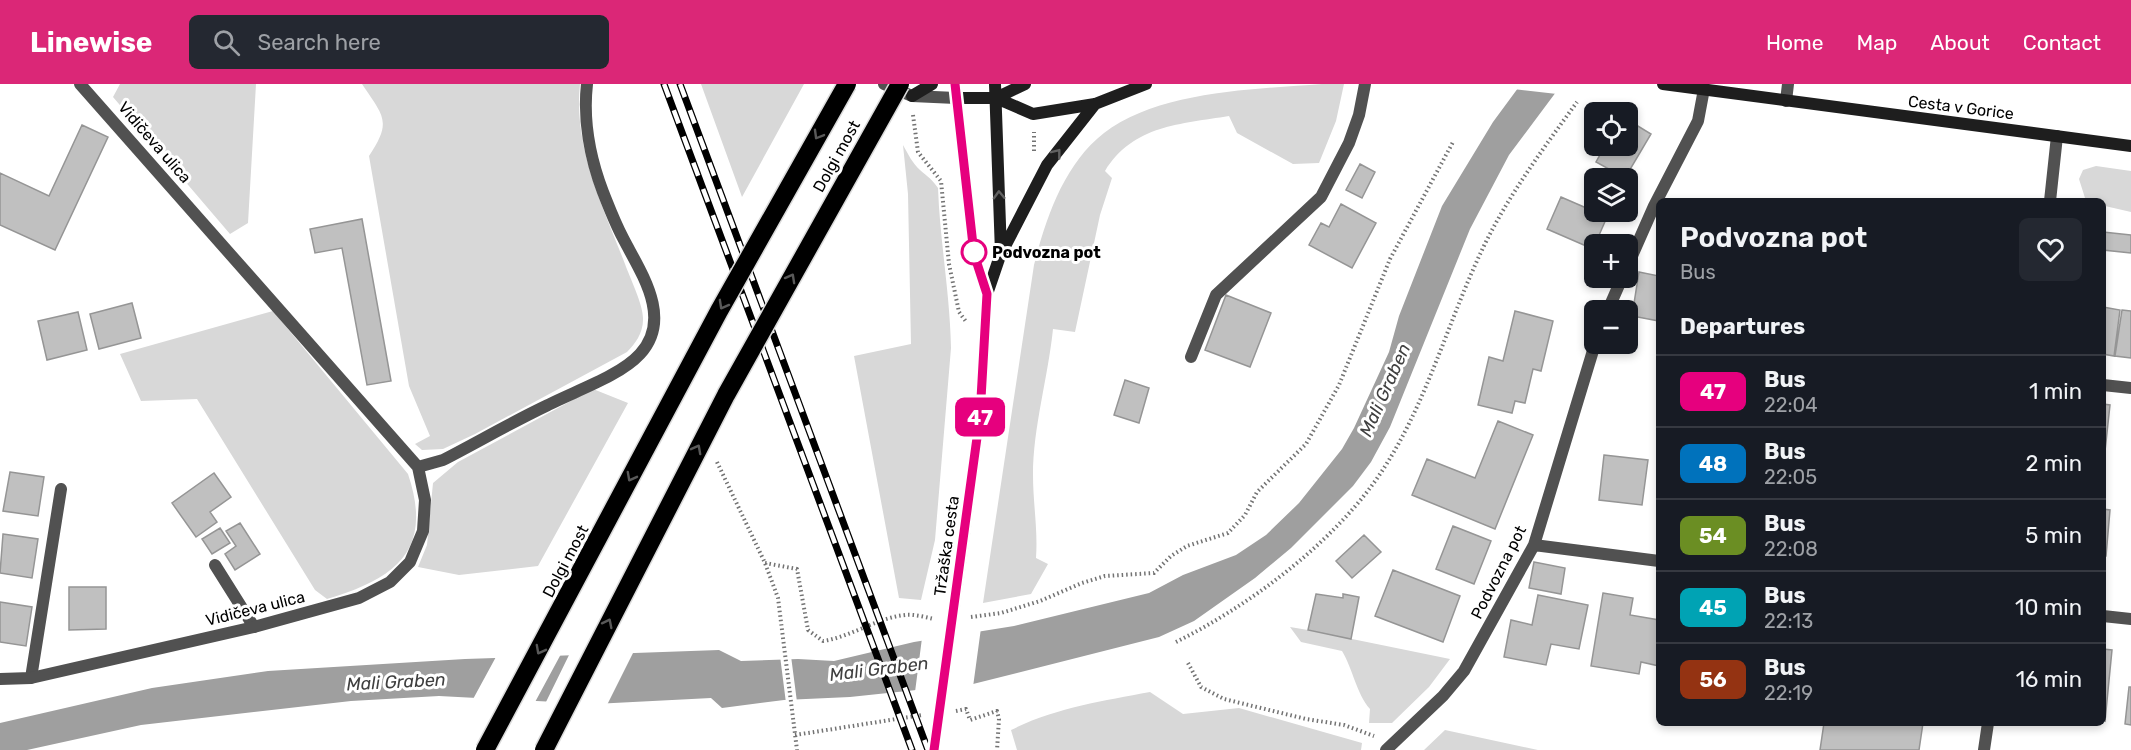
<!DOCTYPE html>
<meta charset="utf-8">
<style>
body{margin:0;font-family:Rubik,sans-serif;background:#242831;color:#f1f3f6;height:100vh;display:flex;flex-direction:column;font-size:22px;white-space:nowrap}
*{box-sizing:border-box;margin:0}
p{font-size:20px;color:#9ea1a6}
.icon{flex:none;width:33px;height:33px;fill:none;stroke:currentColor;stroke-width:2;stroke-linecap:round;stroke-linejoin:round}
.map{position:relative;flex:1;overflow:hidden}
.sheet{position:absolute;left:1656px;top:114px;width:450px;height:528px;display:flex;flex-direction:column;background:#171b24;border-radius:9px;box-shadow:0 3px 9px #0003}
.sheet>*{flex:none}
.badge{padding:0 12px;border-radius:9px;font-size:21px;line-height:39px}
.fabs{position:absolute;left:1584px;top:18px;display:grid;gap:12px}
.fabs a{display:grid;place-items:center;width:54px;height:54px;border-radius:9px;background:#171b24;box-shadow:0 3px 9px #0003;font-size:30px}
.map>.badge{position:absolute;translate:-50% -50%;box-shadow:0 0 0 3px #fff}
h2{padding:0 24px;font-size:22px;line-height:54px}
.round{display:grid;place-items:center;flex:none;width:63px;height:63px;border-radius:9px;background:#242831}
.headline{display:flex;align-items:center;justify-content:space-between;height:102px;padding:0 24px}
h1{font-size:28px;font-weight:600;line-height:45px}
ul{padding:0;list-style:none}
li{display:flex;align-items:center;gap:18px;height:72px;padding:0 24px;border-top:2px solid #363941}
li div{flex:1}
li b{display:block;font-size:22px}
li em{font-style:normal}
li .badge{min-width:66px;font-weight:700;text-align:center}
header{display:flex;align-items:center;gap:36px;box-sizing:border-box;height:84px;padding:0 30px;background:#db2777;color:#fff}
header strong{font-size:28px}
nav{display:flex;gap:33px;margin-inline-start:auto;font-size:21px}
.search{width:420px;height:54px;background:#242831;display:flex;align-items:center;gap:15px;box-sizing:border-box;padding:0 21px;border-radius:9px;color:#9ea1a6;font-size:22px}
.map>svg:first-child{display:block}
.green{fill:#d8d8d8}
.water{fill:#9f9f9f}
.pier{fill:#fff}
.building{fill:#c0c0c0;stroke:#959595;stroke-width:1.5}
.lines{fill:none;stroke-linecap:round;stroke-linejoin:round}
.path{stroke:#737373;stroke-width:4;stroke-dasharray:1.5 3;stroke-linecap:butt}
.lane{stroke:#515151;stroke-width:12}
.street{stroke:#515151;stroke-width:12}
.secondary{stroke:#1e1e1e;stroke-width:12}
.rail-casing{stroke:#000;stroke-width:7}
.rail{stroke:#fff;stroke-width:4.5;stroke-dasharray:14;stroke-linecap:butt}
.highway-bridge-casing{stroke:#dbdbdb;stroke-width:21;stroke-linecap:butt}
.secondary-bridge{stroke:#1e1e1e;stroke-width:12}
.highway-bridge{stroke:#000;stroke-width:18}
.oneway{stroke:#595959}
.oneway2{stroke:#626262}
.line-casing{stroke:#fff;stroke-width:14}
.line{stroke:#e6007e;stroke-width:9}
.stop-dot{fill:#fff;stroke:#e6007e;stroke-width:3}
.labels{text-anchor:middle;stroke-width:6;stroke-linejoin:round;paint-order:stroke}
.street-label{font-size:16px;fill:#000;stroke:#fff}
.stop-label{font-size:16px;font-weight:bold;fill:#000;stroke:#fff;text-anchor:start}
.water-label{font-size:18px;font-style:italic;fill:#404040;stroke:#fff}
</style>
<header>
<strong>Linewise</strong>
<div class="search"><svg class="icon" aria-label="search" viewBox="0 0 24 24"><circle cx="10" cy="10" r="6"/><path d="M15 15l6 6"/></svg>Search here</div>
<nav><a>Home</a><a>Map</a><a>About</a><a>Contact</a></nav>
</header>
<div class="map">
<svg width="2131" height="666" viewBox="0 0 2131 666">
<rect width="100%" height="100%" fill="#fff"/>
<!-- green -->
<path class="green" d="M 120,0 L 256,0 L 248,139 L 230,150 L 113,13 Z
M 362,0 L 580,0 C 573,62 603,123 625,180 C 630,194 644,222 643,236 C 643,249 635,260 627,268 L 475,350 L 443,365 L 422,366 L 415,360 L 430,352 L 409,302 L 369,72 C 392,37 384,33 362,0 Z
M 701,0 L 804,0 L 742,113 Z
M 1322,0 L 1344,0 L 1336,37 L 1319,79 L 1293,80 L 1237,49 L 1229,32 C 1181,40 1133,41 1105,87 L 1112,94 L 1100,131 L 1075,248 L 1053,245 C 1048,294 1033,343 1033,391 C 1033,419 1038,446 1036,474 L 1048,480 L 1031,510 L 983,519 L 1034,181 C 1046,134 1064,80 1104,49 C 1158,7 1256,5 1322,0 Z
M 903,61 C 908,70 913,80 920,86 C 928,93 932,95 938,104 C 940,158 950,210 951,264 L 935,456 L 921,516 L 899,514 L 854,272 L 911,260 L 908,110 Z
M 2096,82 L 2131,87 L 2131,128 L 2105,122 L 2103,117 L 2085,114 L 2079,95 L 2083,86 Z
M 273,227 L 408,390 C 434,467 395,495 327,515 L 315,506 L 197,315 L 141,317 L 120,270 Z
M 593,305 L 628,319 L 538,482 L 459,491 L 418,483 L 427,461 L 433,399 L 458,378 Z
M 1290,543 L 1308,546 L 1450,575 L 1429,603 L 1392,639 L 1369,639 L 1370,625 C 1356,609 1353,585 1342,567 L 1301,558 Z
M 1150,608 L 1183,630 L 1239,624 L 1362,659 L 1361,666 L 1017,666 L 1011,646 C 1055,624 1102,617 1150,608 Z
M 1445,646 L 1538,666 L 1424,666 Z"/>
<!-- water -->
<path class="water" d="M 1521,0 L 1562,0 L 1509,71 L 1470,145 L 1390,343 L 1371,378 L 1353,402 L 1291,464 L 1255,494 L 1194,537 L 1159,553 L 973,600 L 850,613 L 784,616 L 722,624 L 711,614 L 594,620 L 439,612 L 351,617 L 141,641 L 27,666 L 0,666 L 0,639 L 152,604 L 268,587 L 465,575 L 719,566 L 741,577 L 798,575 L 834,577 L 914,558 L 1014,542 L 1149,509 L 1183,491 L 1236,471 L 1266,451 L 1299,419 L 1342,365 L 1354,344 L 1389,268 L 1399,232 L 1442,122 L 1493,38 Z"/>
<!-- pier -->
<path class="pier" d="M 1517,0 L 1565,0 L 1557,10 L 1513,5 Z
M 981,544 L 973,603 L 915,608 L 922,554 Z
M 634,567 L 607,621 L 545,620 L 570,569 Z
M 561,570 L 534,620 L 472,617 L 497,571 Z
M 780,572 L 791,572 L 797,618 L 786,619 Z"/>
<!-- building -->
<path class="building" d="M 1628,36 L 1651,50 L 1625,94 L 1596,78 L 1605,62 L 1628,62 Z
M 82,41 L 108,53 L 55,166 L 0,141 L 0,89 L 49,112 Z
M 1360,80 L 1375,88 L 1362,114 L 1346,106 Z
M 1561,113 L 1607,133 L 1593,165 L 1547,145 Z
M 1341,120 L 1376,139 L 1352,184 L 1309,161 L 1321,139 L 1329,143 Z
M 362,135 L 391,297 L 367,301 L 342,164 L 315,169 L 310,145 Z
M 2103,148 L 2131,151 L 2131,169 L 2103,166 Z
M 1639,188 L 1659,192 L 1659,237 L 1632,232 Z
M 1226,211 L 1271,229 L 1250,283 L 1205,266 Z
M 132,219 L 141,254 L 99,265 L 90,230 Z
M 2103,223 L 2120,226 L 2114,272 L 2103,270 Z
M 2122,226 L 2131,227 L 2131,274 L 2115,272 Z
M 1515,227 L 1553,237 L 1541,287 L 1533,285 L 1525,319 L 1515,317 L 1512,329 L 1478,321 L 1489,273 L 1503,277 Z
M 78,228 L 87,266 L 47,276 L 38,237 Z
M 1125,296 L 1149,304 L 1139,339 L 1114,331 Z
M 2103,320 L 2110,321 L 2105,367 L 2103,367 Z
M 1498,337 L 1533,351 L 1495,445 L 1412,411 L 1427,375 L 1475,394 Z
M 1604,371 L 1648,376 L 1642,421 L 1599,416 Z
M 10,388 L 44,393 L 38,432 L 3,427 Z
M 214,389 L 231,413 L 210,428 L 217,438 L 196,453 L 172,419 Z
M 2103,425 L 2110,426 L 2106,472 L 2103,472 Z
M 240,439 L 260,470 L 235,486 L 225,470 L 236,462 L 226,447 Z
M 1453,442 L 1491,457 L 1474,500 L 1436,485 Z
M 220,444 L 230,459 L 212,470 L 202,455 Z
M 3,450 L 38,455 L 32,494 L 0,489 Z
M 1364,451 L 1381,468 L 1352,494 L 1336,477 Z
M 1534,478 L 1565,484 L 1561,510 L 1529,504 Z
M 1393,486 L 1460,512 L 1443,558 L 1375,532 Z
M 69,503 L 106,503 L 106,545 L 69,546 Z
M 1603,509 L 1633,514 L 1630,531 L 1659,536 L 1659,582 L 1641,578 L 1639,590 L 1591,582 Z
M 1316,510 L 1343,514 L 1343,510 L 1359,513 L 1351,555 L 1308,546 Z
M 1538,511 L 1588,521 L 1579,565 L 1551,560 L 1546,581 L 1504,573 L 1511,536 L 1532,541 Z
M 0,518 L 32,523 L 26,562 L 0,558 Z
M 2103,565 L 2112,566 L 2105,637 L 2103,636 Z
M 2129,603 L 2131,603 L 2131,641 L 2125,640 Z
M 1824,639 L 1923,639 L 1919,666 L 1820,666 Z"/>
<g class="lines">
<!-- path -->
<path class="path" d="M 913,31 L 918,68 L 941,97 L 949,180 L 959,228 L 967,239
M 1034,67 L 1034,48
M 717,378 L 765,479 L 778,514 L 797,666
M 765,479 L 797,485 L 808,546 L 823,557 C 851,553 876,534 905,531 C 914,530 925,533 934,535
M 971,533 L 1001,529 L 1040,517 L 1082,499 L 1105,492 L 1154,489 L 1171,472 L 1187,462 L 1228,449 L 1245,431 L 1257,408 L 1306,360 L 1339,301 L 1390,175 L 1453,58
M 1176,558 C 1248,522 1325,465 1373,400 C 1424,330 1445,244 1482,166 C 1507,113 1543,65 1577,18
M 1188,579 L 1201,603 L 1224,615 L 1306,635 L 1344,641 L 1374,652
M 956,627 L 966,625 L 970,636 L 997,627 L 999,635 L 997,666
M 795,651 L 922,631"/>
<!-- lane -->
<path class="lane" d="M 884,0 L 912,12 L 956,14
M 1191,273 L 1216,211 L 1321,113 L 1349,59 L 1359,31 L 1365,0
M 215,481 L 254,543
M 31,594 L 61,405"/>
<!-- street -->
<path class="street" d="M 1786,17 L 1788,0
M 2050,117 L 2057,52
M 1628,181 L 1654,122 L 1698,37 L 1704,5
M 1608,226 L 1622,194
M 2103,301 L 2131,304
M 418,383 L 443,376 C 478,358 512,338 548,321 C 575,307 620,292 640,270 C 673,234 641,189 623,154 C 615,139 609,123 603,108 C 590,74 583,35 587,0
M 1534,461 L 1659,477
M 2103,532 L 2131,535
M 0,595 L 31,594 L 254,543 L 359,514 L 390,498 L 410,478 L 423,447 L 425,416 L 418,383 L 80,0
M 1386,666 L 1443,612 L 1464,587 L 1534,461 L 1595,260
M 1984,666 L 1988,639"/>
<!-- secondary -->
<path class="secondary" d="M 955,0 L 974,170 L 987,210
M 1663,0 L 2131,62
M 912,12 L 932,0
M 956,14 L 996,14 L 1033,30 L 1095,20 L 1146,0
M 996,14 L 1025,0
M 1002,168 L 1047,81 L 1095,20
M 963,458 L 980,332 L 987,210 L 1001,169 L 995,0"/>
<defs>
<path id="rail" d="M 664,0 L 912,666
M 680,0 L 928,666"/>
</defs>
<!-- rail casing -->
<use href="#rail" class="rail-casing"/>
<!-- rail -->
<use href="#rail" class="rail"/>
<defs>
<path id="highway-bridge" d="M 485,666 L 719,227 L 847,0
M 544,666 L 726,311 L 900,0"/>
</defs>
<!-- highway-bridge casing -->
<use href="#highway-bridge" class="highway-bridge-casing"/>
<!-- secondary-bridge -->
<path class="secondary-bridge" d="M 934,666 L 963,458"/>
<!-- highway-bridge -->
<use href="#highway-bridge" class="highway-bridge"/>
</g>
<!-- one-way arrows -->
<defs><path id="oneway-chevron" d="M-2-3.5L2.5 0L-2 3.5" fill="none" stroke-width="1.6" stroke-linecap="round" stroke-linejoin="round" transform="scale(1.5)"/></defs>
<g class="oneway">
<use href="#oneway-chevron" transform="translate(818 51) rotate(120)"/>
<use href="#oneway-chevron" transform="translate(791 194) rotate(-61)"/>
<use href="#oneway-chevron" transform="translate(723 221) rotate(119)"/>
<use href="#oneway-chevron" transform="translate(697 365) rotate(-62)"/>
<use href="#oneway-chevron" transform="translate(631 393) rotate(118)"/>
<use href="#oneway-chevron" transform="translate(608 539) rotate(-63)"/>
<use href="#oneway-chevron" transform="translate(540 566) rotate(118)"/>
</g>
<g class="oneway2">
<use href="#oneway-chevron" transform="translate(1057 69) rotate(-52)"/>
<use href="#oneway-chevron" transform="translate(999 111) rotate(-92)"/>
</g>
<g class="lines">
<defs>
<path id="line" d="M 934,666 L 980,332 L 987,210 L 974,170 L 955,0"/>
</defs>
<!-- line casing -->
<use href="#line" class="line-casing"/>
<!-- line -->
<use href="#line" class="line"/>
</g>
<!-- markers -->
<circle class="stop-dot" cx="974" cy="168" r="12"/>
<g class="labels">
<!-- street labels -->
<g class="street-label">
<text transform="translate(1961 23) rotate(7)" y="6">Cesta v Gorice</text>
<text transform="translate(155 58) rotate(49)" y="6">Vidičeva ulica</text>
<text transform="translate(836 72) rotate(-61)" y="6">Dolgi most</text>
<text transform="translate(946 462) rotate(-82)" y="6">Tržaška cesta</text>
<text transform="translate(565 477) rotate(-62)" y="6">Dolgi most</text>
<text transform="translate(1498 488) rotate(-63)" y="6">Podvozna pot</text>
<text transform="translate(255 524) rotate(-14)" y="6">Vidičeva ulica</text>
</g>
<!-- stop labels -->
<g class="stop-label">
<text x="992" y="174">Podvozna pot</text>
</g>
<!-- water labels -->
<g class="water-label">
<text transform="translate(1385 306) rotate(-66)" y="6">Mali Graben</text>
<text transform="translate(879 585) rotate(-7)" y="6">Mali Graben</text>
<text transform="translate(396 598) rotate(-3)" y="6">Mali Graben</text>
</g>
</g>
</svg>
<div class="fabs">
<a><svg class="icon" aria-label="locate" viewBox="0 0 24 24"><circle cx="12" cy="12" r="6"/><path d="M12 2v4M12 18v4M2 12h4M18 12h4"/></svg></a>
<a><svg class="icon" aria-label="layers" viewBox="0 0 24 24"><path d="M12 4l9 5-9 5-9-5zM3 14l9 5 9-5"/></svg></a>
<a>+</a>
<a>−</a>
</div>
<b class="badge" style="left:980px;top:333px;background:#e6007e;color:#fff">47</b>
<section class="sheet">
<div class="headline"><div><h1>Podvozna pot</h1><p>Bus</p></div><a class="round"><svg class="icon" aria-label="heart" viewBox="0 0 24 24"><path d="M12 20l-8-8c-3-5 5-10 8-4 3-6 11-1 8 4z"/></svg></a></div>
<h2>Departures</h2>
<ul>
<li><span class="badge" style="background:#e6007e;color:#fff">47</span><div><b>Bus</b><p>22:04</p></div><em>1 min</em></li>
<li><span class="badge" style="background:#0072bc;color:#fff">48</span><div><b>Bus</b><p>22:05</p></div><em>2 min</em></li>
<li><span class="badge" style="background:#6b8e23;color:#fff">54</span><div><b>Bus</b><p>22:08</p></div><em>5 min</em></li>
<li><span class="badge" style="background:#00a3b4;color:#fff">45</span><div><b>Bus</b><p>22:13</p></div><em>10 min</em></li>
<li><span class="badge" style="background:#943312;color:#fff">56</span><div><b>Bus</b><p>22:19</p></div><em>16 min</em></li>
</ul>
</section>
</div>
